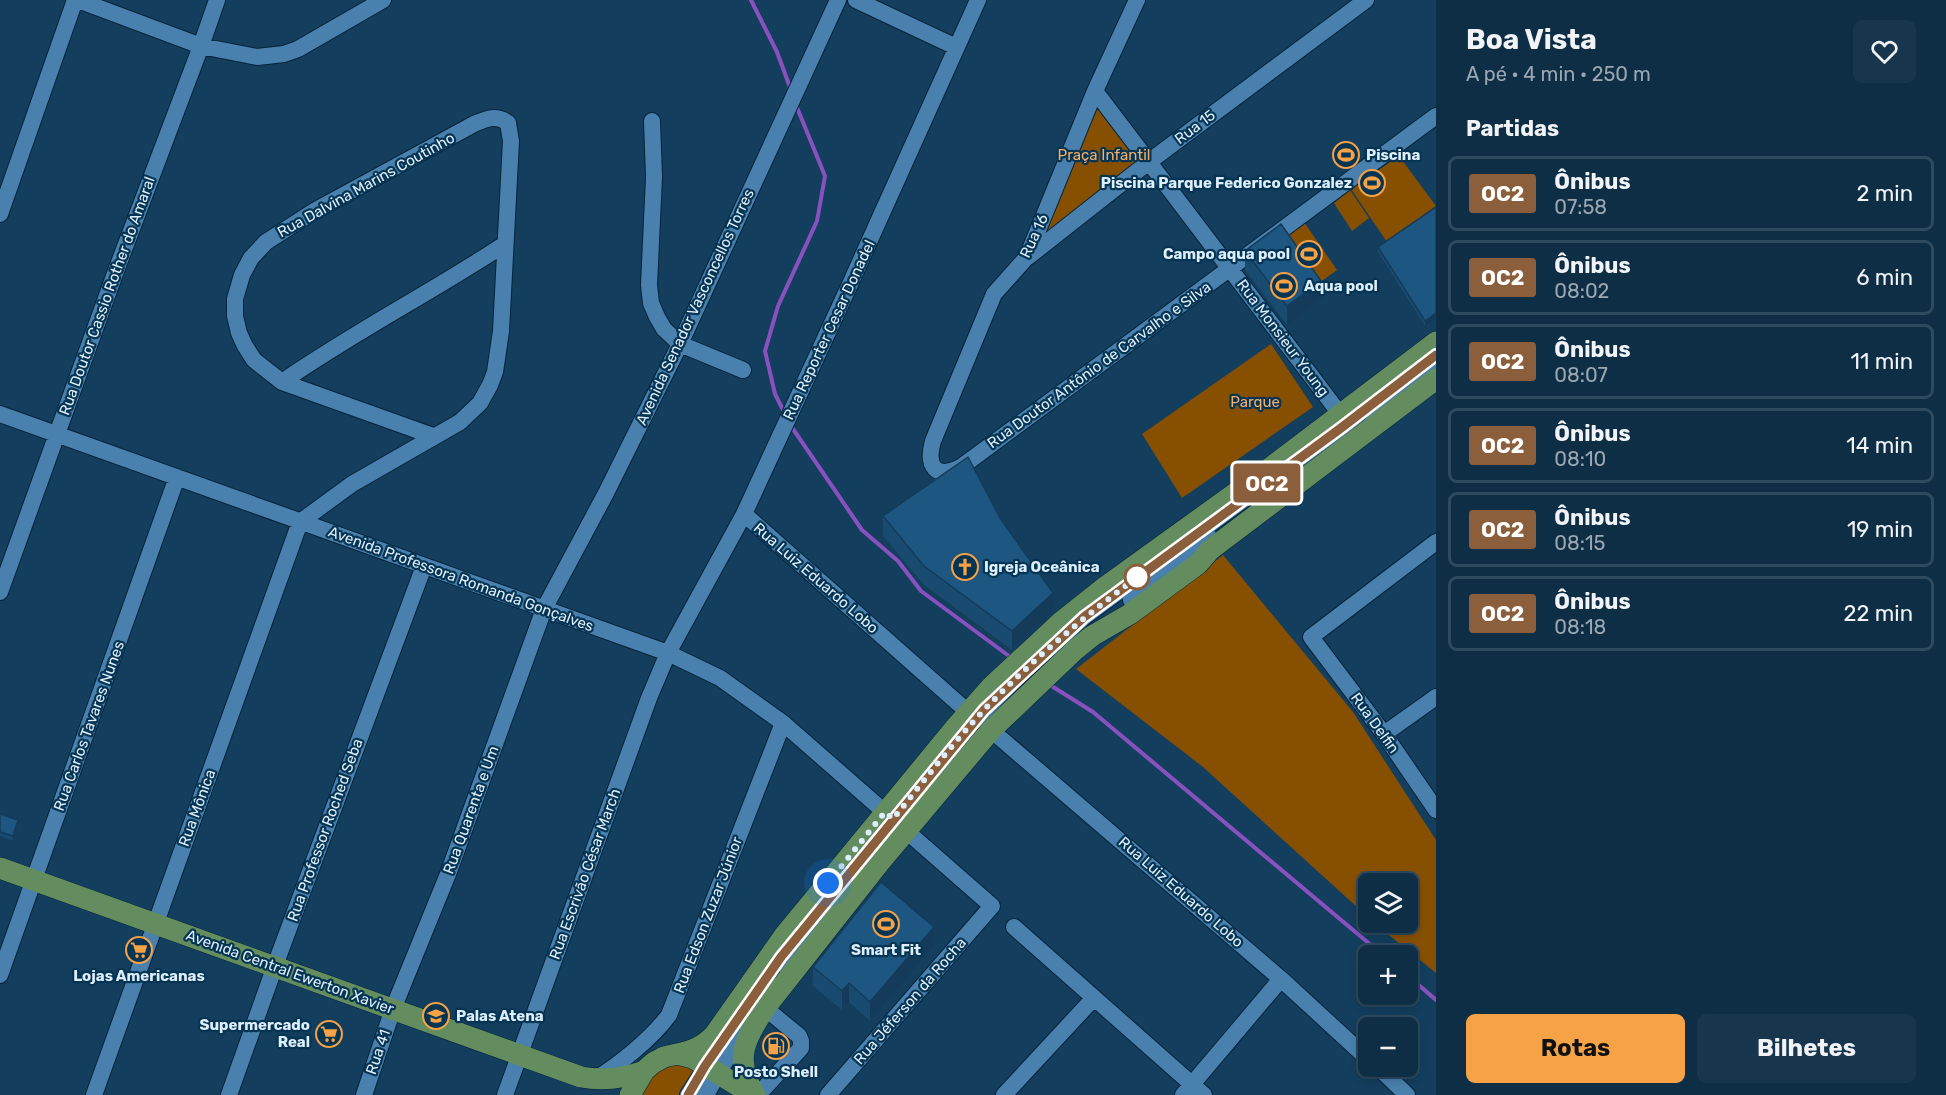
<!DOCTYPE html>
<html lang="pt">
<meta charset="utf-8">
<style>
body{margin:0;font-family:Rubik,sans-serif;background:#17364d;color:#f1f3f6;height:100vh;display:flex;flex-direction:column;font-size:22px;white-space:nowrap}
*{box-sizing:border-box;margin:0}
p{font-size:20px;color:#9ba8b3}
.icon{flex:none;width:33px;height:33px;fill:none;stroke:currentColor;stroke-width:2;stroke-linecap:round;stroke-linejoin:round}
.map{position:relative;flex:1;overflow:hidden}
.panel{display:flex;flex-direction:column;background:#0e2e46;width:510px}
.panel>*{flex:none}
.badge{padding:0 12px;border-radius:4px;font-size:21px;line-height:39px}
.fabs{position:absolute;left:1358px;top:873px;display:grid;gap:12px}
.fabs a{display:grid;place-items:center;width:60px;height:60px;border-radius:9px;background:#0e2e46;box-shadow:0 3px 9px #0003,0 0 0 2px #2e4a5f;font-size:30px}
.you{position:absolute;width:30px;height:30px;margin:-15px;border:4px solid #fff;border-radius:50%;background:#1a73e8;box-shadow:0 0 0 9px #1a73e833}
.map>.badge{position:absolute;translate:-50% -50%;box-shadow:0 0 0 3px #fff}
h2{padding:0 30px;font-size:22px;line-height:54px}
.round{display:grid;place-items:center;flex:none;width:63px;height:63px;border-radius:9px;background:#17364d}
.headline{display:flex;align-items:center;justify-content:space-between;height:102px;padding:0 30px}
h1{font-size:28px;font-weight:700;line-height:45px}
.action{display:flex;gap:12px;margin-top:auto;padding:12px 30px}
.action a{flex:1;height:69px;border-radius:9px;background:#f6a247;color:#111;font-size:24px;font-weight:700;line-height:69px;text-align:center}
.action a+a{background:#17364d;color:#f1f3f6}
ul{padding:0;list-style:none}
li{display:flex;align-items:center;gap:18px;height:75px;margin:0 12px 9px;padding:0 18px;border:3px solid #2e4a5f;border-radius:9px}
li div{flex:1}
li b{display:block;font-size:22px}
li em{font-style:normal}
li .badge{min-width:66px;font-weight:700;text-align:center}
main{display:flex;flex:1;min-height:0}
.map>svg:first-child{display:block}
.green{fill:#874f00}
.water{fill:#8951bf}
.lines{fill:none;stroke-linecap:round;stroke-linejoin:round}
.stream{stroke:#8951bf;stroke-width:4}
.minor-casing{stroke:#06243a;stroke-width:18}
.major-casing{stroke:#06243a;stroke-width:22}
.minor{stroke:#4980ad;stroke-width:16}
.major{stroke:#638d5e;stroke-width:21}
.wall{fill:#194a6f}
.shaded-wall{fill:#143c5a}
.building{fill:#1d5681;stroke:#143c5a;stroke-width:1.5}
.line-casing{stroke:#fff;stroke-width:14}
.line{stroke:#8b5e3c;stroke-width:9}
.walk{stroke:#ddeefd;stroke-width:6;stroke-dasharray:0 10.8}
.stop-dot{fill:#fff;stroke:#8b5e3c;stroke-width:3}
.labels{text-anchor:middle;stroke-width:4.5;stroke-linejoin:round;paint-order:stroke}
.street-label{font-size:15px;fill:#ddeefd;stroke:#063453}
.park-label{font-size:15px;fill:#f5af69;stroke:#063453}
.poi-label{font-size:15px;font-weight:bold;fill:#ddeefd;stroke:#063453;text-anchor:start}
</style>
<main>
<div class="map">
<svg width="1436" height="1095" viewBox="0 0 1436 1095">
<rect width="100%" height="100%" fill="#133e5e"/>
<!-- green -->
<path class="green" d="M 1097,99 L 1144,161 L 1036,242 Z
M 1399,156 L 1436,206 L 1387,242 L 1351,189 Z
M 1350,190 L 1369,218 L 1352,231 L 1334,203 Z
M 1304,222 L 1337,270 L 1315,286 L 1281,239 Z
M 1271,344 L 1313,407 L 1182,498 L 1142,434 Z
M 1223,555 L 1353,712 L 1436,840 L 1436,973 L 1374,923 L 1407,922 L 1407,884 L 1368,884 L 1368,917 L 1203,767 L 1076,669 Z
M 681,1063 L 694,1072 L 680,1095 L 640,1095 L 659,1067 Z"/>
<!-- water -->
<path class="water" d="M 1346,143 L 1357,159 L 1346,166 L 1336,151 Z"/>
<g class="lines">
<!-- stream -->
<path class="stream" d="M 751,0 L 777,52 L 791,90
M 785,414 L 775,394 L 765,351 L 778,306 L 817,221 L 825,176 L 796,105
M 791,426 L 862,530 L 898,561 L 921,591 L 1009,656
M 1050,685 L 1093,712 L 1384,956
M 1407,975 L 1436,1000"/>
<defs>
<path id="minor" d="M 78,0 L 201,46 L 257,57 L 284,54 L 298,49 L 383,0
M 856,0 L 956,47
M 1137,0 L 1095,91 L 1027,257 L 994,294 L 933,441 C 926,466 935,480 961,467 L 1436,116
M 1095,91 L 1340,414
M 652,121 L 654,177 L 649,285 L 651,303 L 657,317 L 664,329 L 680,344 L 743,370
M 0,214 L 75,0
M 1028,257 L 1150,161 L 1366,0
M 282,382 C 354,332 432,292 505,244
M 1372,413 L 1436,364
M 0,414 L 668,653 L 720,678 L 783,723 L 992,906 L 828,1095
M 744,514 L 968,712
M 1436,542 L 1311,637 L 1384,734 L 1436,810
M 0,592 L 117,268 L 201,46 L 217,0
M 1131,600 L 1189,557 L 1209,537
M 974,721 L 1022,673 L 1084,617 L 1341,428 L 1378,399
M 991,730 L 1281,979 L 1368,1059
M 1384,734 L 1436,697
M 1014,927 L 1204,1095
M 786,967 L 808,935 L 856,876
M 0,975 L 177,477
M 1377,1066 L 1407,1095
M 594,1080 C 620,1064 651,1039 669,1015 L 783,723
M 94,1095 L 300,522 L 352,484 L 460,422 L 480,403 L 490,385 L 495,372 L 501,331 L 511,141 L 508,123 C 496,114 486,119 474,124 L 316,210 L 266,242 L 251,258 L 242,275 L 235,299 L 235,316 L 239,333 L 245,346 L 254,360 L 282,382 L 433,436
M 229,1095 L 280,952 L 424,566
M 364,1095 L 393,1009 L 448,874 L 544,609 L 606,493 L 680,344 L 838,0
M 505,1095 L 649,698 L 668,653 L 744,514 L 851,282 L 978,0
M 688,1095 L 733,1025
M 706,1095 L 746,1025
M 758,1095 L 801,1048 L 801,1041 L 799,1036 L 765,1008
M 1004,1095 L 1093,999
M 1183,1095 L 1281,979"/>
<path id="major" d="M 0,868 L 581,1077 C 603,1081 622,1079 644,1071
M 677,1054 C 693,1051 704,1046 715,1034 L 784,936 L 955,728 L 991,687 L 1061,622 L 1105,587 L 1266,471 L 1436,342
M 630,1095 L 644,1071 L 653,1063 L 664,1057 L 677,1054 L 693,1058 L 753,1095
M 755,1095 C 733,1059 745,1040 765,1008 L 880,862 L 991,730 L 1076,649 L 1092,636 L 1130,614 L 1198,564 L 1210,550 L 1436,379"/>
</defs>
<!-- minor casing -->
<use href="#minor" class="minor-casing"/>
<!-- major casing -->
<use href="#major" class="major-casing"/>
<!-- minor -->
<use href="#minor" class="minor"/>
<!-- major -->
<use href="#major" class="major"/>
</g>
<!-- wall -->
<path class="wall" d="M 1436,207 L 1425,326 L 1378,252 L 1378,247 Z
M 1245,251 L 1321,300 L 1287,325 L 1245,270 Z
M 883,516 L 1000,518 L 1053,612 L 1012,650 L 924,585 L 883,536 Z
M 0,814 L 18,825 L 13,841 L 0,836 Z
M 934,946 L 870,1021 L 849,1002 L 842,1010 L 813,986 L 813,967 Z"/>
<!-- shaded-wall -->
<path class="shaded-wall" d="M 1321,281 L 1321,300 L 1287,325 L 1287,306 Z
M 1436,313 L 1436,318 L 1425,326 L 1425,321 Z
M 1053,593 L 1053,612 L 1012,650 L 1012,631 Z
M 18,820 L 18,825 L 13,841 L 13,836 Z
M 934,927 L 934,946 L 870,1021 L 870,1002 Z
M 849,983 L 849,1002 L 842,1010 L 842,991 Z"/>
<!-- building -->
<path class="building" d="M 1436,207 L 1436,313 L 1425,321 L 1378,247 Z
M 1281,224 L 1321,281 L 1287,306 L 1245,251 Z
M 968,457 L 1000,518 L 1053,593 L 1012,631 L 924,566 L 883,516 Z
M 0,814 L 18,820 L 13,836 L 0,832 Z
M 881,882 L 934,927 L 870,1002 L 849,983 L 842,991 L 813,967 Z"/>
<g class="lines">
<defs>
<path id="line" d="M 688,1095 L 705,1066 L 781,957 L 984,710 L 1084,617 L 1341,428 L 1436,355"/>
</defs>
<!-- line casing -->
<use href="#line" class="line-casing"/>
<!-- line -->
<use href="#line" class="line"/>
<!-- walk -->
<path class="walk" d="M 828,883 L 885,812 L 893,819 C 923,782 952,744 984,710 C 1032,660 1085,616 1140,575 L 1137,577"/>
</g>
<!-- icons -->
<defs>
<symbol id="stadium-ring" viewBox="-11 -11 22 22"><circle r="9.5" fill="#063453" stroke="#f6a247" stroke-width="1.5"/><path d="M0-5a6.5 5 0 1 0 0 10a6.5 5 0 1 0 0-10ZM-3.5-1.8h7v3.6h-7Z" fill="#f6a247"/></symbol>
<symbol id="church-ring" viewBox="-11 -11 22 22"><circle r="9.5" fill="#063453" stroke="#f6a247" stroke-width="1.5"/><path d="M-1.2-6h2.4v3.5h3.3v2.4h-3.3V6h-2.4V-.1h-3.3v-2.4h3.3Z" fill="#f6a247"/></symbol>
<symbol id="supermarket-ring" viewBox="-11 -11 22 22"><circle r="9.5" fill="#063453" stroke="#f6a247" stroke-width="1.5"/><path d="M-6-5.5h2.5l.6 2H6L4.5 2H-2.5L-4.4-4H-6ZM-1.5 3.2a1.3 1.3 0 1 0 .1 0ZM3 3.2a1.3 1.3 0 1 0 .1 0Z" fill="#f6a247"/></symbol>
<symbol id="school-ring" viewBox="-11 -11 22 22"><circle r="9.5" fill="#063453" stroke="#f6a247" stroke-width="1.5"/><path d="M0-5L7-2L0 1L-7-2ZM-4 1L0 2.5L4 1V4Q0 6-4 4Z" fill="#f6a247"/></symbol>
<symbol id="fuel-ring" viewBox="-11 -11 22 22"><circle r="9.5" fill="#063453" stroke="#f6a247" stroke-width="1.5"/><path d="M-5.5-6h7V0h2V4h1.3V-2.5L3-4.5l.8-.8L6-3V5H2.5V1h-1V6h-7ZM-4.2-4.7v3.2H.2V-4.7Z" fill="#f6a247"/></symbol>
</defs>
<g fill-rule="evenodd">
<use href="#stadium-ring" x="1331" y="140" width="30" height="30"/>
<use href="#stadium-ring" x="1357" y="168" width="30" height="30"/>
<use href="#stadium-ring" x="1294" y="239" width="30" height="30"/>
<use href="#stadium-ring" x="1269" y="271" width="30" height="30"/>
<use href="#church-ring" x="950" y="552" width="30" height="30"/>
<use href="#stadium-ring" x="871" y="909" width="30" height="30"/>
<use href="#supermarket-ring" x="124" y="935" width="30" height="30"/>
<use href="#school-ring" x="421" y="1001" width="30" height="30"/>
<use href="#supermarket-ring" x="314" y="1019" width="30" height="30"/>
<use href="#fuel-ring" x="761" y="1031" width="30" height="30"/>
</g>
<!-- markers -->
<circle class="stop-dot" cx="1137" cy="577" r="12"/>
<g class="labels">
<!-- street labels -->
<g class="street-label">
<text transform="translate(1195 127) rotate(-37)" y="5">Rua 15</text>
<text transform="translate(366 185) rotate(-29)" y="5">Rua Dalvina Marins Coutinho</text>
<text transform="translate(1034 236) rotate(-65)" y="5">Rua 16</text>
<text transform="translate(107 296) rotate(-70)" y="5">Rua Doutor Cassio Rother do Amaral</text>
<text transform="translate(695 307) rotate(-65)" y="5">Avenida Senador Vasconcellos Torres</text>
<text transform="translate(829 330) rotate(-65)" y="5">Rua Reporter Cesar Donadel</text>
<text transform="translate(1283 338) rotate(53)" y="5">Rua Monsieur Young</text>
<text transform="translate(1099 365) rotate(-36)" y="5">Rua Doutor Antônio de Carvalho e Silva</text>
<text transform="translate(816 578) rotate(41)" y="5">Rua Luiz Eduardo Lobo</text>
<text transform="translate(461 579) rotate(20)" y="5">Avenida Professora Romanda Gonçalves</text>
<text transform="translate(1375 723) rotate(54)" y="5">Rua Delfin</text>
<text transform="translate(89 726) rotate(-70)" y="5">Rua Carlos Tavares Nunes</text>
<text transform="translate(197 808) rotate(-70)" y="5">Rua Mônica</text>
<text transform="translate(471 810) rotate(-70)" y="5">Rua Quarenta e Um</text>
<text transform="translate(325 830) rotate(-70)" y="5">Rua Professor Roched Seba</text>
<text transform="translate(585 874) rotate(-70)" y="5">Rua Escrivão César March</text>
<text transform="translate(1181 892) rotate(41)" y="5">Rua Luiz Eduardo Lobo</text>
<text transform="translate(708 915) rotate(-69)" y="5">Rua Edson Zuzar Júnior</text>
<text transform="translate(290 972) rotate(20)" y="5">Avenida Central Ewerton Xavier</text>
<text transform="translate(910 1001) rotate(-49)" y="5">Rua Jéferson da Rocha</text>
<text transform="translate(378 1052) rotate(-71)" y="5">Rua 41</text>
</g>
<!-- park labels -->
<g class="park-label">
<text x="1104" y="160">Praça Infantil</text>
<text x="1255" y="407">Parque</text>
</g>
<!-- poi labels -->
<g class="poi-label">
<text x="1366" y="160">Piscina</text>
<text x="1352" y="188" text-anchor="end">Piscina Parque Federico Gonzalez</text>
<text x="1290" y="259" text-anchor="end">Campo aqua pool</text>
<text x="1304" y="291">Aqua pool</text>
<text x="984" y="572">Igreja Oceânica</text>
<text x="886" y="955" text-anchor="middle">Smart Fit</text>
<text x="139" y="981" text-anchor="middle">Lojas Americanas</text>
<text x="456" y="1021">Palas Atena</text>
<text x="310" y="1030" text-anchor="end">Supermercado<tspan x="310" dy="17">Real</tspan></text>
<text x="776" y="1077" text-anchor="middle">Posto Shell</text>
</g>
</g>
</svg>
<div class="fabs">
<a><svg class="icon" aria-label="layers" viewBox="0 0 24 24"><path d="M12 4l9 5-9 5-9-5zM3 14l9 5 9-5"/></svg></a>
<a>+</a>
<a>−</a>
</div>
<div class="you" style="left:828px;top:883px"></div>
<b class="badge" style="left:1267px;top:483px;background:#8b5e3c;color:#fff">OC2</b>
</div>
<section class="panel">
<div class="headline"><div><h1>Boa Vista</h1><p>A pé · 4 min · 250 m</p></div><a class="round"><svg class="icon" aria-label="heart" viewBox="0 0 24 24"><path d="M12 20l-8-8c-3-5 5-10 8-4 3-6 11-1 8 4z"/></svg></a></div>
<h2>Partidas</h2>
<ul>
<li><span class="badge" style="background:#8b5e3c;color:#fff">OC2</span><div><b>Ônibus</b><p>07:58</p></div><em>2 min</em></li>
<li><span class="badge" style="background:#8b5e3c;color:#fff">OC2</span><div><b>Ônibus</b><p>08:02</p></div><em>6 min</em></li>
<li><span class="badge" style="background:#8b5e3c;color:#fff">OC2</span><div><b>Ônibus</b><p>08:07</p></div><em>11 min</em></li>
<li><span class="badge" style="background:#8b5e3c;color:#fff">OC2</span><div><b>Ônibus</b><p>08:10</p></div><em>14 min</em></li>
<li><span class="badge" style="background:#8b5e3c;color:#fff">OC2</span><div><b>Ônibus</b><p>08:15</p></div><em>19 min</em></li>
<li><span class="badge" style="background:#8b5e3c;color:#fff">OC2</span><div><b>Ônibus</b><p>08:18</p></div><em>22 min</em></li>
</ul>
<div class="action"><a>Rotas</a><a>Bilhetes</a></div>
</section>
</main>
